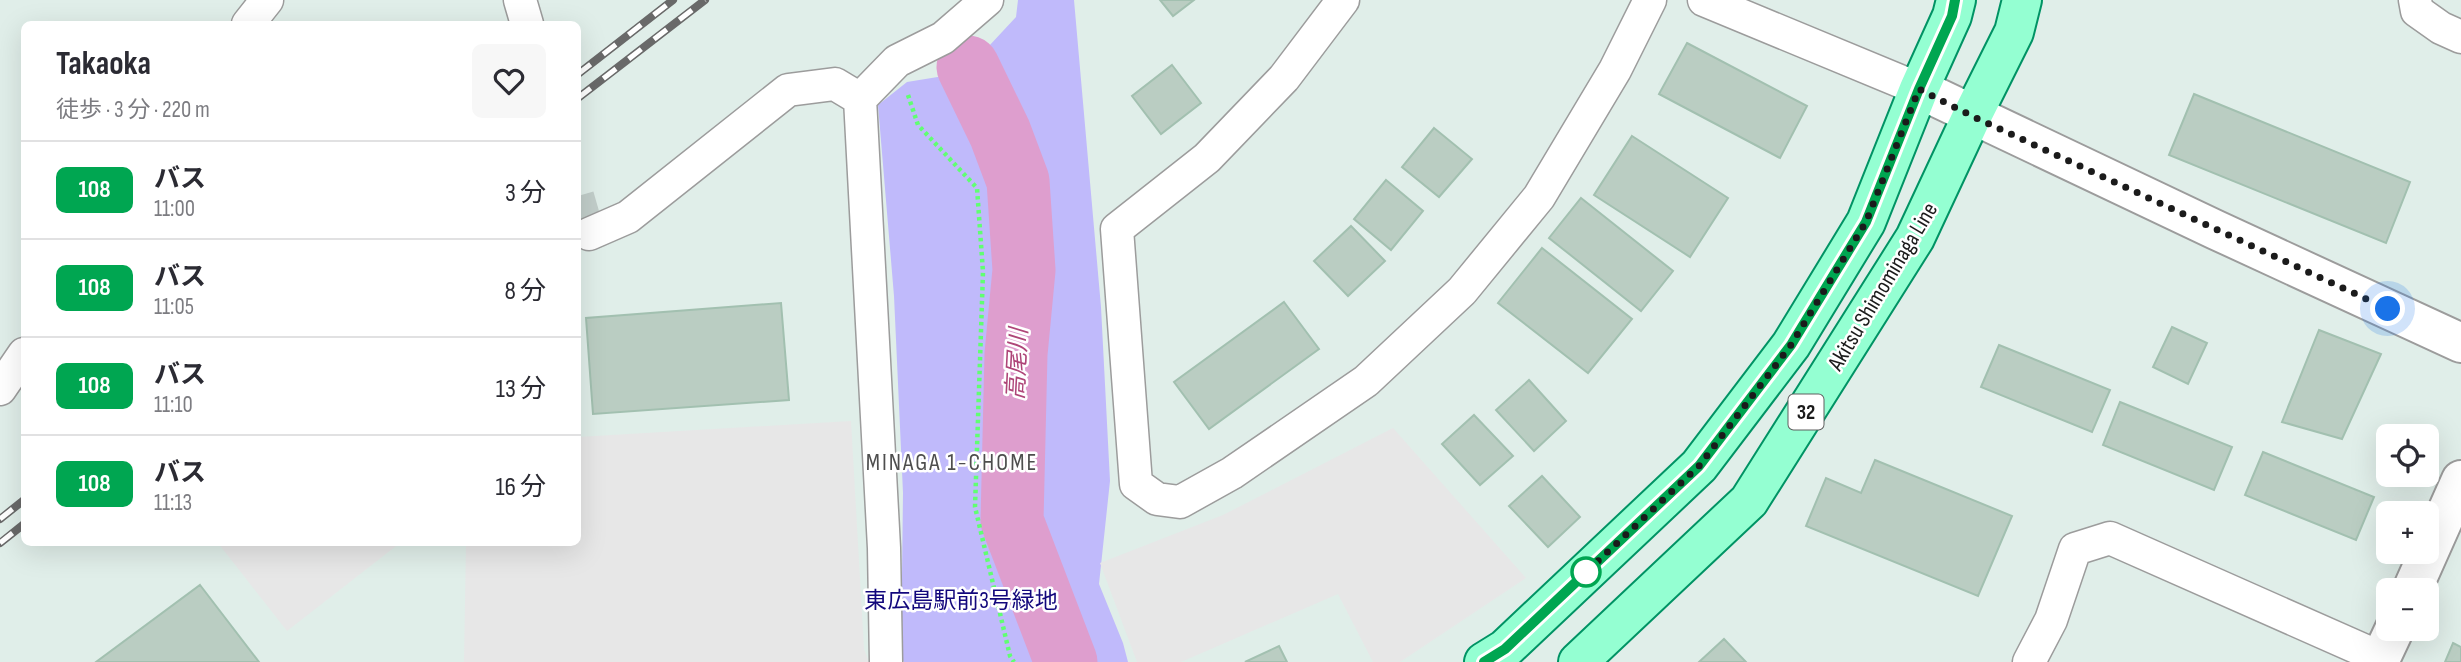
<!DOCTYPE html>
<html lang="ja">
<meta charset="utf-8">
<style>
body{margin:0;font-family:"Sofia Sans Condensed","Noto Sans JP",sans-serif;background:#f7f7f7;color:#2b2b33;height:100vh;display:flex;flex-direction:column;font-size:26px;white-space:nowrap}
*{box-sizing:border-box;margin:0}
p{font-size:23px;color:#7c7c81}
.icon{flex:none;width:38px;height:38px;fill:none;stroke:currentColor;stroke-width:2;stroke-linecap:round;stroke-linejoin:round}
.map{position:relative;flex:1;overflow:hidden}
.drawer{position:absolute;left:21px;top:21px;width:560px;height:525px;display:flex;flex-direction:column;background:#fff;border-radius:10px;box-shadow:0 7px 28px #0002}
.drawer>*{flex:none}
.badge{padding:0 14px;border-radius:10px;font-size:24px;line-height:46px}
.fabs{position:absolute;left:2376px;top:424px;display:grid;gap:14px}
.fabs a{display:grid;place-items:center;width:63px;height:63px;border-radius:10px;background:#fff;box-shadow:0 7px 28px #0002;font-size:35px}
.you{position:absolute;width:35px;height:35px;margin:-18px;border:5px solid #fff;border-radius:50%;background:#1a73e8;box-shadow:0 0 0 10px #1a73e833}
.map>.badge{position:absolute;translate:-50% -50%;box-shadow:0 0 0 4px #fff}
.round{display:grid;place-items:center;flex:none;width:74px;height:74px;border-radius:10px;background:#f7f7f7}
.summary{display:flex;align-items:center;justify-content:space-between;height:119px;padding:0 35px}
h1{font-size:33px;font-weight:700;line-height:52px}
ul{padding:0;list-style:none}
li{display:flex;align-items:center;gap:21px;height:98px;padding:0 35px;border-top:2px solid #e1e1e2}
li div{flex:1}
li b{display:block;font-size:26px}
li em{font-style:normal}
li .badge{min-width:77px;font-weight:700;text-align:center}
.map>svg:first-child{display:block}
.park{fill:#c0bafb}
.parking{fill:#e7e7e7}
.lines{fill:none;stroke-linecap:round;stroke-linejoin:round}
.river{stroke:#de9ece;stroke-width:63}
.building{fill:#bacdc2;stroke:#a2c0b0;stroke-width:2}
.minor-tunnel{stroke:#c2ceca;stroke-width:32;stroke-dasharray:32 16;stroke-linecap:butt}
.minor-casing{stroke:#9c9c9c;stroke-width:35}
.tertiary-casing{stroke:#9c9c9c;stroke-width:42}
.primary-casing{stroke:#009364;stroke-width:42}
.path{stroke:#60ff72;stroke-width:4.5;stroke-dasharray:3.5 3.5;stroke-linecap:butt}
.minor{stroke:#fff;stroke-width:32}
.tertiary{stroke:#fff;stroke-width:38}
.primary{stroke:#94ffd2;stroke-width:38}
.rail-casing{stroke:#696969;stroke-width:8}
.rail{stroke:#fff;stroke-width:5;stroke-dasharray:16;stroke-linecap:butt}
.line-casing{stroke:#fff;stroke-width:16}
.line{stroke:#00a651;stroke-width:10}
.walk{stroke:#1b1b1b;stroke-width:7;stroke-dasharray:0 12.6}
.stop-dot{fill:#fff;stroke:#00a651;stroke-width:3.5}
.labels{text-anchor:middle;stroke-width:5;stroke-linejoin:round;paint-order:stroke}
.shield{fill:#fff;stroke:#5f5f5f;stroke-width:2}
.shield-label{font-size:21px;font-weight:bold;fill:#1b1b1b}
.street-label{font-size:23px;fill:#1b1b1b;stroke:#fff}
.park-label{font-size:23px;fill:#12077c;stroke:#fff}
.water-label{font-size:24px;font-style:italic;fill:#ae4578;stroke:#fff}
.neighbourhood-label{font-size:24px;letter-spacing:2px;fill:#4e4e4e;stroke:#fff}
</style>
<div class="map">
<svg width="2461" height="662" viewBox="0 0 2461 662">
<rect width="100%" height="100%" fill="#e0eee9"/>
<!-- park -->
<path class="park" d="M 1018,0 L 1074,0 L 1101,307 L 1110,481 L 1099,584 L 1123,643 L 1128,662 L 1080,662 L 1068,634 L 1036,535 L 1029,499 L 1037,328 L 1035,173 L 1012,110 L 975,61 L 1016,17 Z
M 956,74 L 998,166 L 1005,271 L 1002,346 L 1000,526 L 1025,606 L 1049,662 L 904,662 L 901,656 L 903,493 L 894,296 L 878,105 L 907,82 Z"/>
<!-- parking -->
<path class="parking" d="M 851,421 L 864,649 L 869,662 L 464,662 L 466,543 L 578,542 L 578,437 Z
M 1393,428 L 1526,578 L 1400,662 L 1373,662 L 1338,594 L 1181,662 L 1137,662 L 1100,563 L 1223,515 Z
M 218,543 L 400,543 L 287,631 Z"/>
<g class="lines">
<!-- river -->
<path class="river" d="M 968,67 L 1000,133 L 1018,181 L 1024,270 L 1016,354 L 1012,521 L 1066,662"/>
</g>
<!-- building -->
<path class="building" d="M 1160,0 L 1194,0 L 1173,16 Z
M 1687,43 L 1807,106 L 1780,158 L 1659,94 Z
M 1172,65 L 1201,103 L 1161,134 L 1132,96 Z
M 2194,94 L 2410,182 L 2386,243 L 2169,155 Z
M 1434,128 L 1472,159 L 1439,197 L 1402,167 Z
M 1632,136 L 1728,198 L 1690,257 L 1594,195 Z
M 1386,180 L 1423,211 L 1391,250 L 1354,219 Z
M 1581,198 L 1673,271 L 1641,311 L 1549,238 Z
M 1351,226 L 1385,261 L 1348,296 L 1314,261 Z
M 1542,248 L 1632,319 L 1588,373 L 1498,303 Z
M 1284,302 L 1319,349 L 1209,429 L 1174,382 Z
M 781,303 L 789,400 L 593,414 L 586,318 Z
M 2172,327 L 2207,343 L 2188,384 L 2153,367 Z
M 2319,330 L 2381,354 L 2342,439 L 2282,422 Z
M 1999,345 L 2110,390 L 2092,432 L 1981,387 Z
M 1529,380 L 1566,421 L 1534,451 L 1496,410 Z
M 2120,402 L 2232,447 L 2214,490 L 2103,445 Z
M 1474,415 L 1513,456 L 1480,485 L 1442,444 Z
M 2263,452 L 2374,497 L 2356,540 L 2245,495 Z
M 1875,460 L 2012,516 L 1978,596 L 1806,526 L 1826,478 L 1861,493 Z
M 1542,476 L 1580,517 L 1548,547 L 1509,506 Z
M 200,585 L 259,662 L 96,662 Z
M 1724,639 L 1746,662 L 1699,662 Z
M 2453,643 L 2461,647 L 2461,662 L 2445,662 Z
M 1279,646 L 1287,662 L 1245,662 Z"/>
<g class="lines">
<!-- minor-tunnel -->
<path class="minor-tunnel" d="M 578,196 L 589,234"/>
<defs>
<path id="minor" d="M 520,0 L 527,24
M 1343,0 L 1284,78 L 1207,158 L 1117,229 L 1136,484 L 1157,499 L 1180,502 L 1232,473 L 1366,381 L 1462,291 L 1539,197 L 1615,70 L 1650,0
M 1704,0 L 1919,89
M 2415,0 L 2417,11 L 2441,28 L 2461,37
M 248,24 L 267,0
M 589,234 L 628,217 L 788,90 L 835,84 L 860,99
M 0,389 L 24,354
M 886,662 L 884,548 L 860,99 L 897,61 L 943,38 L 987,0
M 2029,662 L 2051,620 L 2075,549 L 2110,538 L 2381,658"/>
<path id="tertiary" d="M 1919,89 L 2216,230 L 2461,343
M 2412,590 L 2461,480
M 2379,662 L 2395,628"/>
<path id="primary" d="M 1484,662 L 1505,649 L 1699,466 L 1791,345 L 1866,222 L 1919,89 L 1952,16 L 1956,0
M 1578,662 L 1749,501 L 1915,238 L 1972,116 L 2014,32 L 2022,0"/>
</defs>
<!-- minor casing -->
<use href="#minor" class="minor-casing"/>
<!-- tertiary casing -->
<use href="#tertiary" class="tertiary-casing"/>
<!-- primary casing -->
<use href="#primary" class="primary-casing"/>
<!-- path -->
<path class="path" d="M 908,95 L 918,125 L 977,188 L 983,272 L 975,507 L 1010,656 L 1014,662"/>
<!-- minor -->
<use href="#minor" class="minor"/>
<!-- tertiary -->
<use href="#tertiary" class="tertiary"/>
<!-- primary -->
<use href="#primary" class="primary"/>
<defs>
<path id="rail" d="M 578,74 L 673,0
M 578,98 L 705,0
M 0,519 L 24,500
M 0,543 L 24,524"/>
</defs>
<!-- rail casing -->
<use href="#rail" class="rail-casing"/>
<!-- rail -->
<use href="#rail" class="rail"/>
</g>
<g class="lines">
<defs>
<path id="line" d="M 1484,662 L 1505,649 L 1699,466 L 1791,345 L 1866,222 L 1919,89 L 1952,16 L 1955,0"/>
</defs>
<!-- line casing -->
<use href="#line" class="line-casing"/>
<!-- line -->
<use href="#line" class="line"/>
<!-- walk -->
<path class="walk" d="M 1586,572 L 1583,575 L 1699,466 L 1791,345 L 1866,222 L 1919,89 L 1972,116 L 2388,309"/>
</g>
<!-- markers -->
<circle class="stop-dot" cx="1586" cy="572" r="14"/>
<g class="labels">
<!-- shield labels -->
<rect class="shield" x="1788.5" y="394.5" width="35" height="35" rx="5"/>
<g class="shield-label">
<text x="1806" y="419">32</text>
</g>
<!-- street labels -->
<g class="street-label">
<text transform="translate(1882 286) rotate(-59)" y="8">Akitsu Shimominaga Line</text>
</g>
<!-- park labels -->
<g class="park-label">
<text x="961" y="608">東広島駅前3号緑地</text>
</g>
<!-- water labels -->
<g class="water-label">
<text transform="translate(1017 364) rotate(-87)" y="8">高尾川</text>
</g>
<!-- neighbourhood labels -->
<g class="neighbourhood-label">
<text x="952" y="470">MINAGA 1-CHOME</text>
</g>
</g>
</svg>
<div class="fabs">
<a><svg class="icon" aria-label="locate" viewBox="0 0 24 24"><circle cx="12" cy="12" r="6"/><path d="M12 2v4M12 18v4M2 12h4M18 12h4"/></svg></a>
<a>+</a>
<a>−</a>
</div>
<div class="you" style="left:2388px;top:309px"></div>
<section class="drawer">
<div class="summary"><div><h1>Takaoka</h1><p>徒歩 · 3 分 · 220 m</p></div><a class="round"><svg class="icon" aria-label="heart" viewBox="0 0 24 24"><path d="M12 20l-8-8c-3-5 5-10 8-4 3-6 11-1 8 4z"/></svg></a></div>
<ul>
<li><span class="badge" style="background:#00a651;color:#fff">108</span><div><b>バス</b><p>11:00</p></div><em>3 分</em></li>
<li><span class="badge" style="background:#00a651;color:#fff">108</span><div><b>バス</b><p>11:05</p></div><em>8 分</em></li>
<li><span class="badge" style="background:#00a651;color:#fff">108</span><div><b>バス</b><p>11:10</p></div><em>13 分</em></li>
<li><span class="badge" style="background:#00a651;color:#fff">108</span><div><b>バス</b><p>11:13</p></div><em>16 分</em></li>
</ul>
</section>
</div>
